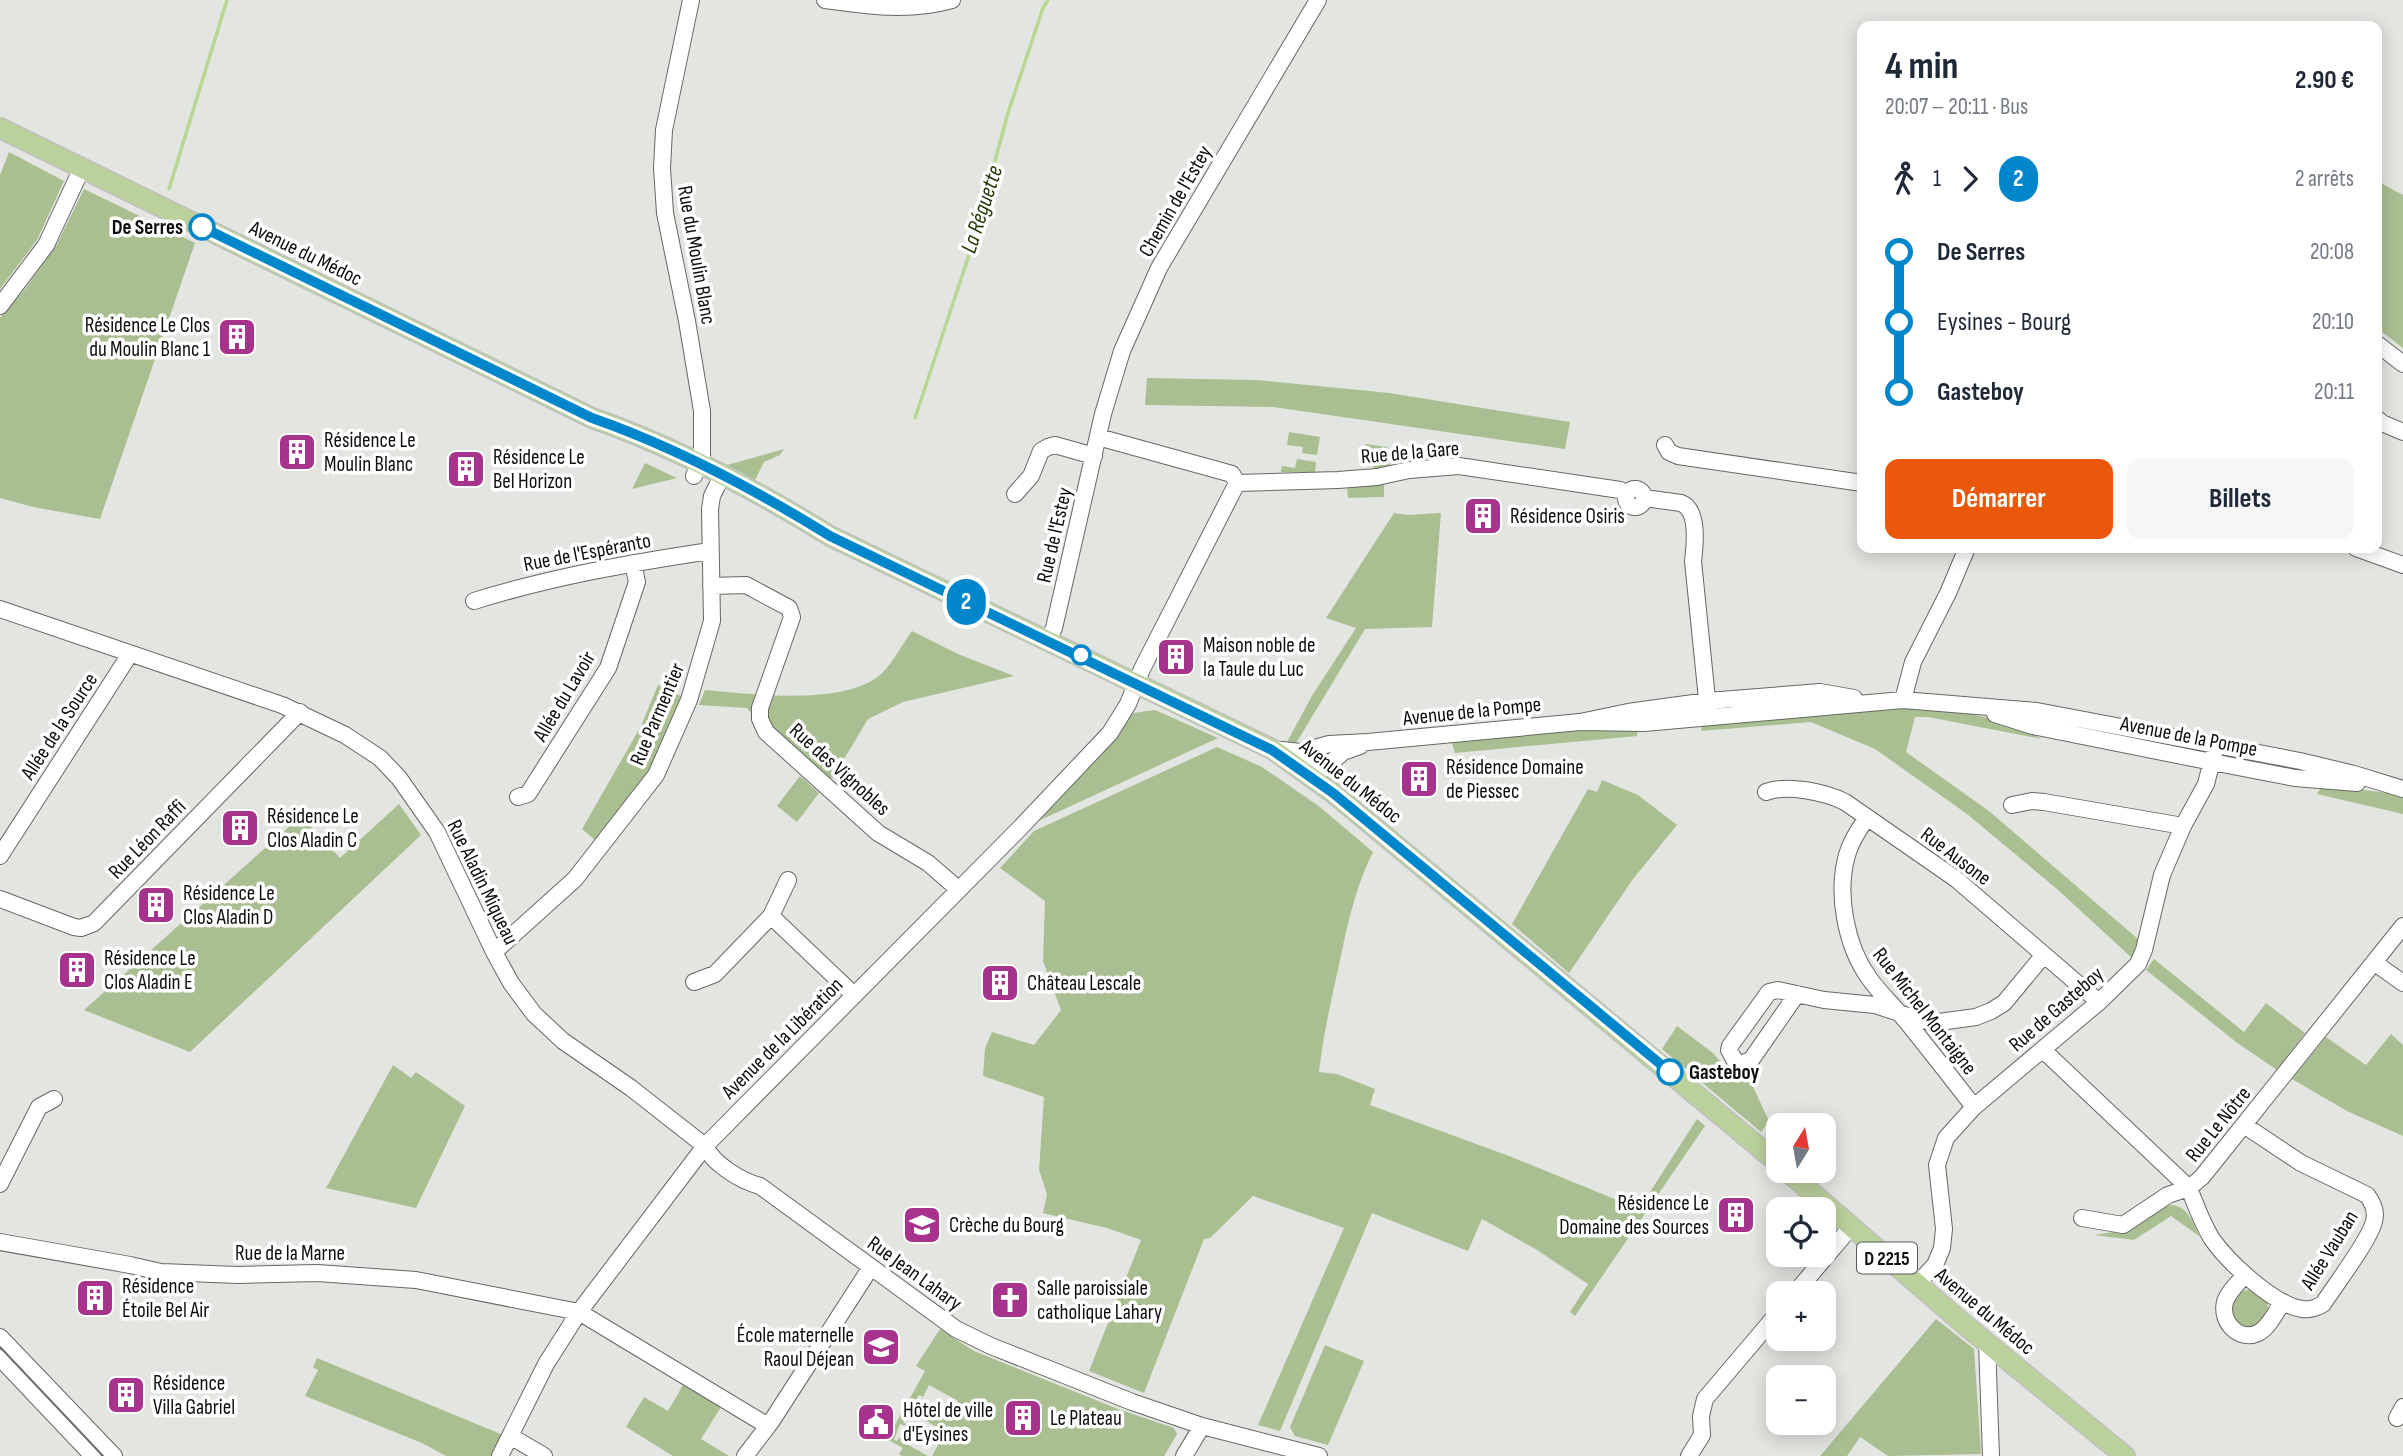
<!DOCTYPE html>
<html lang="fr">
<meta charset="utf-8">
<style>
body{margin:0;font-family:"Sofia Sans Condensed",sans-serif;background:#f6f6f7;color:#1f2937;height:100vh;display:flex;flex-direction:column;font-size:26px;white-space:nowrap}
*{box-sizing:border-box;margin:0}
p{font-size:23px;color:#747a83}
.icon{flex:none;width:38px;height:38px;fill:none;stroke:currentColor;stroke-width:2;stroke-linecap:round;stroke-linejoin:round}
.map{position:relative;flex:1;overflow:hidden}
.panel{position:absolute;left:1857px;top:21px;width:525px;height:532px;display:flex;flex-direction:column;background:#fff;border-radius:14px;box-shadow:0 4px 18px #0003}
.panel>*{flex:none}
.badge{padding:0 14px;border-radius:23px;font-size:24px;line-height:46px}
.needle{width:46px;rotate:11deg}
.tools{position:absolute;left:1766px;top:1113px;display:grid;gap:14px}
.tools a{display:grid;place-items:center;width:70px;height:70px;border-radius:14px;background:#fff;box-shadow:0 4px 18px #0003;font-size:35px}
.map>.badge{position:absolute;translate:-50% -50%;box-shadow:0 0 0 4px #fff}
.legs{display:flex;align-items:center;gap:10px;height:77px;padding:0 28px;font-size:23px}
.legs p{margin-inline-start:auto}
.overview{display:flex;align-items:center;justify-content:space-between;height:119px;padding:0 28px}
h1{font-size:38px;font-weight:700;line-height:52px}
.button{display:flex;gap:14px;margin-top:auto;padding:14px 28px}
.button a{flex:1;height:80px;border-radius:14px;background:#ea580c;color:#fff;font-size:28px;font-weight:700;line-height:80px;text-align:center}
.button a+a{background:#f6f6f7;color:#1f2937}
ul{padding:0 28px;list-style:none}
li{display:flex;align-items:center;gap:24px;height:70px;font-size:26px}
li i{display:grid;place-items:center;width:10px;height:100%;margin:0 9px;background:currentColor}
li i::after{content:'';width:18px;height:18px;margin:-9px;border:5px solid;border-radius:50%;background:#fff}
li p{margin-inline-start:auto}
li:first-child i{background:linear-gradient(#0000 50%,currentColor 0)}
li:last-child i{background:linear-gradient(currentColor 50%,#0000 0)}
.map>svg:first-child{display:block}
.green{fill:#aabf91}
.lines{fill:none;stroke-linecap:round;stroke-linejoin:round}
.stream{stroke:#b9d794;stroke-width:3.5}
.minor-casing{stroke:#666864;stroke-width:18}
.major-casing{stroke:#c0c0c0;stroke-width:22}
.minor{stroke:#fff;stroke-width:16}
.major{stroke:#bbd19c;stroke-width:19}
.tram{stroke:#6b6d6a;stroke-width:2}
.line-1-casing{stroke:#fff;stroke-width:16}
.line-1{stroke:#0086cb;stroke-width:10}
.stop-1-dot{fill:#fff;stroke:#0086cb;stroke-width:3.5}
.labels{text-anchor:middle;stroke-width:7;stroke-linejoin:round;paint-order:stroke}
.shield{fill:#fff;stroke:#565655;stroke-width:2}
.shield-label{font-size:19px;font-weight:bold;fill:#0d0e0c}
.street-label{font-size:21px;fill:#0d0e0c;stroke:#fff}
.stop-label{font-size:21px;font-weight:bold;fill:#0d0e0c;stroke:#fff;text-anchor:end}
.poi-label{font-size:21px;fill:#0d0e0c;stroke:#fff;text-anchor:start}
.water-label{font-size:23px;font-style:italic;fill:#283a09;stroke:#fff}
</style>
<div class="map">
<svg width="2403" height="1456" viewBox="0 0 2403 1456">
<rect width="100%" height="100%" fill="#e3e5e1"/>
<!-- green -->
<path class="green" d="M 9,152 L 64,181 L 37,240 L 0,289 L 0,175 Z
M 2377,181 L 2403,195 L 2403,348 L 2377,328 Z
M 84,189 L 195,243 L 100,519 L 33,507 L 0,498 L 0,318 L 26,288 L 57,244 Z
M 1147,378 L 1256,380 L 1389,393 L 1570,422 L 1565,449 L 1273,407 L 1145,405 Z
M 1289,432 L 1320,437 L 1317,455 L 1302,453 L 1303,447 L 1287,445 Z
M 1365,444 L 1387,447 L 1390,468 L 1374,471 L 1371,459 L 1366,459 Z
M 784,449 L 780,455 L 764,462 L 754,482 L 720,467 Z
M 1297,459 L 1316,462 L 1315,472 L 1281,472 L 1282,466 L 1295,468 Z
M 645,463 L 677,478 L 632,489 Z
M 1381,482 L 1384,485 L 1384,497 L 1348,498 L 1347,486 Z
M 1394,513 L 1407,515 L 1441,513 L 1432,627 L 1365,629 L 1295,745 L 1287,742 L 1313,694 L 1356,628 L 1326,618 Z
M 912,631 L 958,654 L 1014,676 L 903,702 L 868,719 L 832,779 L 766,732 L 747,708 L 699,705 L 705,690 C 751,694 843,706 880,675 C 891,666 903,643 912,631 Z
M 658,685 L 689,700 L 656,775 L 601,845 L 582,829 L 641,726 Z
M 1875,708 C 1932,707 1991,711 2042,739 L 1928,717 L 1915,717 L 1906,752 L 1989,811 L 2138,939 L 2132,958 L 2057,889 L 1967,814 L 1875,749 L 1811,722 L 1701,731 L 1702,724 Z
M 1155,710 L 1218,738 L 1034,823 L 1114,737 L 1133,713 Z
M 1595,728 L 1638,728 L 1637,736 L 1455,753 L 1452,743 Z
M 1217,747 L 1262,767 L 1320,807 L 1373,852 C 1355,888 1347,926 1339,965 C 1331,1001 1323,1036 1319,1072 L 1337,1074 L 1375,1089 L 1370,1105 L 1509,1156 L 1639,1209 L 1697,1119 L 1705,1126 L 1575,1316 L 1570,1312 L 1588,1284 L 1537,1250 L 1482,1219 L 1468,1251 L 1372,1213 L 1280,1431 L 1258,1425 L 1344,1228 L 1253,1196 L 1210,1238 L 1204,1239 L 1144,1393 L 1089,1371 L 1141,1240 L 1107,1228 L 1043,1213 L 1047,1194 L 1039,1170 L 1044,1097 L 983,1076 L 985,1048 L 992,1032 L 1034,1045 L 1061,1010 L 1043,961 L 1045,901 L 1000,868 L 1034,831 Z
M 800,776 L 819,793 L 797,822 L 777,806 Z
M 1602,780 L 1638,795 L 1677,825 L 1633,879 L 1569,973 L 1512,924 L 1588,789 L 1597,792 Z
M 2341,787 L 2403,795 L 2403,814 L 2317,794 L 2321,788 Z
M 399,804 L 421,835 L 190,1052 L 84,1010 L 301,816 L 340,858 Z
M 2154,959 L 2244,1032 L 2266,1003 L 2305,1033 L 2277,1070 L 2236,1042 L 2146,970 Z
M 1677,1026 L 1713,1053 L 1728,1071 L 1740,1074 L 1747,1074 L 1769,1121 L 1761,1132 L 1662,1049 Z
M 2391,1034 L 2403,1045 L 2403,1136 L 2347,1111 L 2292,1079 L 2326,1037 L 2366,1065 Z
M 393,1065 L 411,1078 L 416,1072 L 465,1106 L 416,1208 L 326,1188 Z
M 2171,1205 C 2188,1206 2193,1222 2199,1236 L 2171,1216 L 2134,1240 L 2094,1235 L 2133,1229 L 2159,1209 Z
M2230 1309a19 19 0 1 1 38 0a19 19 0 1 1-38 0Z
M 1936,1319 L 1974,1349 L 1981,1454 L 1888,1456 L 1860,1437 L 1847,1456 L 1820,1456 Z
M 940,1329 L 974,1351 L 1118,1409 L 1174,1428 L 1177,1434 L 1164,1456 L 932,1456 L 945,1432 L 925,1420 L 930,1412 L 947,1421 L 958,1401 L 929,1385 L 923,1397 L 919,1395 L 914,1403 L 911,1402 L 907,1409 L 905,1407 L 925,1371 L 916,1366 Z
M 1325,1345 L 1364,1361 L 1328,1445 L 1295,1436 L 1290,1427 Z
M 317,1358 L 503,1435 L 492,1456 L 446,1456 L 422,1443 L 305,1396 L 318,1370 L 313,1367 Z
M 683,1385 L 721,1407 L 701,1439 L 729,1456 L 673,1456 L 626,1427 L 644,1397 L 668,1411 Z
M 903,1410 L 911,1417 L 907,1415 L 903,1422 L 907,1425 L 906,1426 L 900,1424 L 894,1440 L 897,1441 L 900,1437 L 905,1439 L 903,1442 L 928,1456 L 902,1456 L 899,1454 L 903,1448 L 887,1439 Z"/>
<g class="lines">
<!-- stream -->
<path class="stream" d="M 169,189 L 227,0
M 915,418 L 971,249 L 1008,113 L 1043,8 L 1048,0"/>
<defs>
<path id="minor" d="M 691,0 L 664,130 L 662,168 L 665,213 L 687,321 L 702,411 L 702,456 L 694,476
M 825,0 C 869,6 909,12 952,0
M 0,306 L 46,245 L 82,168
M 2376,343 L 2403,364
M 2376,418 L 2382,423 L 2403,432
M 1098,437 L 1232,474 L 1237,483
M 1665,445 L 1669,452 L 1678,456 L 1862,483
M1626 498a9 9 0 1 1 18 0a9 9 0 1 1-18 0Z
M 1015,494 L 1031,476 L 1041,451 L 1048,447 L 1055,445 L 1094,456
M 1644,498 L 1681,503 C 1699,510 1695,545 1693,561 L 1708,709
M 2356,548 L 2403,565
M 711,586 L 746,585 L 789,608 L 792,617 L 760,708 L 760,719 L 766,732 L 878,833 L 928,863 L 958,889
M 474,601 C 551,577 630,563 710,551
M 0,609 L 282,705 L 345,735 L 380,758 L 399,778 L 437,832 L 494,952 L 511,983 L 534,1014 L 563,1041 L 631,1088 L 705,1146 C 713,1164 741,1181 760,1186 L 956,1329 L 991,1346 L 1132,1402 L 1202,1426 L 1319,1456
M 1048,641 L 1054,628 L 1103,414 L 1122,351 L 1159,268 L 1318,0
M 1903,700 L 1913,662 L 1948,593 L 1967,548
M 1995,714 L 2033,726 L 2212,762 L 2295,778 L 2357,783
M 1580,722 L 1644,723 L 1903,700 L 2037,711 L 2300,761 L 2354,774 L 2403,789
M 1272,749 L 1301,752 L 1329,744 L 1368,742 L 1580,722 L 1628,712 L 1708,701 L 1820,692 L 1854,698
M 1296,765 L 1313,768 L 1325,768 L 1343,752 L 1360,746
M 1766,792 C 1787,784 1825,792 1845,802 L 1956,879 L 2099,1002
M 518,797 L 528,794 L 608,668 L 637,582 L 633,563
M 2012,805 L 2032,801 L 2044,802 L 2183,826
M 1867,818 C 1858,830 1851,841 1847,855 C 1836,894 1846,946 1869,978 C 1881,995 1898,1010 1911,1027 C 1932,1053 1953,1080 1974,1107
M 0,856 L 130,654
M 0,899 L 74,927 L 81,928 L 94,923 L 300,712
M 771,916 L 788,880
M 494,952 L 575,879 L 656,775 L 689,700 L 712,621 L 710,509 L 712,496 L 722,476
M 2375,963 L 2403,983
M 694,982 L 715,974 L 771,916 L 854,995
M 1797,994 L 1751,1060 L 1743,1063 L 1735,1061 L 1729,1050 L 1730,1046 L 1769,992 L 1778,990 L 1824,1000 L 1875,1005 L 1920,1020 L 1939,1022 L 1976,1017 L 1991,1011 L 2004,1003 L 2043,956
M 2043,1050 L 2189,1188 L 2202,1177 L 2403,926
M 0,1184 L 39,1107 L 54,1099
M 2082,1218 L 2123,1225 L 2168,1195 L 2189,1188 C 2196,1206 2202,1223 2212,1239 C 2228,1262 2274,1305 2302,1309 C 2311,1310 2316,1308 2323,1304 C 2335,1285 2370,1240 2374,1221 C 2377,1211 2373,1203 2367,1195 L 2301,1163 L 2244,1125
M 0,1242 L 130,1265 L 161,1272 L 238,1275 L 317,1273 L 416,1280 L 579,1312 L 768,1426
M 2245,1275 C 2238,1283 2228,1292 2225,1302 C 2220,1322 2239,1342 2258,1333 C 2269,1328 2276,1311 2283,1302
M 1917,1284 L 1935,1265 L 1942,1248 L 1944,1229 L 1937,1165 L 1946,1138 L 1974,1107 L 2099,1002 L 2138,964 L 2144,950 L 2162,875 L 2183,826 L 2206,784 L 2216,745
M 1795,1293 L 1851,1227
M 0,1337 L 114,1456
M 1987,1343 L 1991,1456
M 0,1358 L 93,1456
M 2397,1418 L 2403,1407
M 510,1436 L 544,1456
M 500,1456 L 546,1364 L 579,1312 L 705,1146 L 1019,829 L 1110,733 L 1128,704 L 1142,669 L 1237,483 L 1338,480 L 1377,477 L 1409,470 L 1459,466 L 1620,490 L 1626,495
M 745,1456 L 771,1422 L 871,1267
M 1184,1456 L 1202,1426
M 1689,1456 L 1702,1435 L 1701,1416 L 1705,1399 L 1778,1313"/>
<path id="major" d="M 0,128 L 592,418 C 675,447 756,490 830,536 L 1272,749 L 1333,793 L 1778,1163
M 1787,1171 L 1965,1325 L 2125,1456"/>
</defs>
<!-- minor casing -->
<use href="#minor" class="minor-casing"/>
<!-- major casing -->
<use href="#major" class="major-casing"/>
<!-- minor -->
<use href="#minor" class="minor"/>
<!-- major -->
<use href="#major" class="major"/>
<!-- tram -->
<path class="tram" d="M 0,1347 L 103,1456"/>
</g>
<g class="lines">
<defs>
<path id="line-1" d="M 202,227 L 592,418 C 675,447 756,490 830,536 L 1272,750 L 1333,793 L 1670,1072"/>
</defs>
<!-- line-1 casing -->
<use href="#line-1" class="line-1-casing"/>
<!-- line-1 -->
<use href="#line-1" class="line-1"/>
</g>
<!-- icons -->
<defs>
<symbol id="building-square" viewBox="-11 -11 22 22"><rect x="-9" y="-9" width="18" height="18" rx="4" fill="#a7338d" stroke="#fff"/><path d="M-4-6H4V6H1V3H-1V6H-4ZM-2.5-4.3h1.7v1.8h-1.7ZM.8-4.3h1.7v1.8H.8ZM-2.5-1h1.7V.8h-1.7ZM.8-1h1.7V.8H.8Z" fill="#fff"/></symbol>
<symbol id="school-square" viewBox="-11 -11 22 22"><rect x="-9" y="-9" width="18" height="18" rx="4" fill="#a7338d" stroke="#fff"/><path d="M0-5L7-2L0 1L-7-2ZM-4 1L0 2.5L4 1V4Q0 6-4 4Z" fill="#fff"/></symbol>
<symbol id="church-square" viewBox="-11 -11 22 22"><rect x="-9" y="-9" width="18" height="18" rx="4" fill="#a7338d" stroke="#fff"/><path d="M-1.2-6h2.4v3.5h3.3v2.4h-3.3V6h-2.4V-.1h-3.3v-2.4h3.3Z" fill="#fff"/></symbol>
<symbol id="civic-square" viewBox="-11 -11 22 22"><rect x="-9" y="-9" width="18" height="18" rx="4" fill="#a7338d" stroke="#fff"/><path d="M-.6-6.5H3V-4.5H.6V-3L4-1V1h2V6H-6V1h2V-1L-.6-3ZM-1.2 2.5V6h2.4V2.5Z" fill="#fff"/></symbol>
</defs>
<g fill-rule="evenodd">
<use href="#building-square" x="215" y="315" width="44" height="44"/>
<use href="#building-square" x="275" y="430" width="44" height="44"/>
<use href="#building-square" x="444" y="447" width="44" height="44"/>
<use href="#building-square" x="1461" y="494" width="44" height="44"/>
<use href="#building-square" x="1154" y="635" width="44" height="44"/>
<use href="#building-square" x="1397" y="757" width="44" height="44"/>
<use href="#building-square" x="218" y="806" width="44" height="44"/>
<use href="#building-square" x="134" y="883" width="44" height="44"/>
<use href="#building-square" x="55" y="948" width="44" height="44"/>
<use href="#building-square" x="978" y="961" width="44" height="44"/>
<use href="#building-square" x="1714" y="1193" width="44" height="44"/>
<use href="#school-square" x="900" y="1203" width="44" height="44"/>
<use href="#building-square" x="73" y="1276" width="44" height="44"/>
<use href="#church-square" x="988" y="1278" width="44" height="44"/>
<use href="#school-square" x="859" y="1325" width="44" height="44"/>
<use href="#building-square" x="104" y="1373" width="44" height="44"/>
<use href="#building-square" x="1001" y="1396" width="44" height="44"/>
<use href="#civic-square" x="854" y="1400" width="44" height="44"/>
</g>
<!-- markers -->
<g class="stop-1-dot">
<circle cx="202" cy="227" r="12"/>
<circle cx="1081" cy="655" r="9"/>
<circle cx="1670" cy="1072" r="12"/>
</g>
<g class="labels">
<!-- shield labels -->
<rect class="shield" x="1857" y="1242.5" width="60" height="31" rx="5"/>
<g class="shield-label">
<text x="1887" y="1265">D 2215</text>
</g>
<!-- street labels -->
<g class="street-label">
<text transform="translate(1175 201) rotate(-60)" y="7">Chemin de l'Estey</text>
<text transform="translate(306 253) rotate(26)" y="7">Avenue du Médoc</text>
<text transform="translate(697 255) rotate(80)" y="7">Rue du Moulin Blanc</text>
<text transform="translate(1410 452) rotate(-5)" y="7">Rue de la Gare</text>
<text transform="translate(1054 535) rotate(-77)" y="7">Rue de l'Estey</text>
<text transform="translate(587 552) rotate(-11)" y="7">Rue de l'Espéranto</text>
<text transform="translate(564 696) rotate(-59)" y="7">Allée du Lavoir</text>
<text transform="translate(1472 711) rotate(-6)" y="7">Avenue de la Pompe</text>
<text transform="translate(657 714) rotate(-67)" y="7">Rue Parmentier</text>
<text transform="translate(59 726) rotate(-57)" y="7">Allée de la Source</text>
<text transform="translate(2189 736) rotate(11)" y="7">Avenue de la Pompe</text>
<text transform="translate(840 769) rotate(42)" y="7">Rue des Vignobles</text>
<text transform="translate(1351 781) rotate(38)" y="7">Avenue du Médoc</text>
<text transform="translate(147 839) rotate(-46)" y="7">Rue Léon Raffi</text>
<text transform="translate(1956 856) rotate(37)" y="7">Rue Ausone</text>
<text transform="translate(483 882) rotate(64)" y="7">Rue Aladin Miqueau</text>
<text transform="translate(2056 1009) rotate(-41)" y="7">Rue de Gasteboy</text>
<text transform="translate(1925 1011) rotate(52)" y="7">Rue Michel Montaigne</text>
<text transform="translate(782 1038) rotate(-45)" y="7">Avenue de la Libération</text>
<text transform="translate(2218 1124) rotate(-51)" y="7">Rue Le Nôtre</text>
<text transform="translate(2329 1250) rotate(-58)" y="7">Allée Vauban</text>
<text x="290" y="1260">Rue de la Marne</text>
<text transform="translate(915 1273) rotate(36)" y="7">Rue Jean Lahary</text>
<text transform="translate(1985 1311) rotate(40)" y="7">Avenue du Médoc</text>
</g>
<!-- stop labels -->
<g class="stop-label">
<text x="183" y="234">De Serres</text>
<text x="1689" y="1079" text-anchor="start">Gasteboy</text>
</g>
<!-- poi labels -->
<g class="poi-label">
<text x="210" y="332" text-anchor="end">Résidence Le Clos<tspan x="210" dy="24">du Moulin Blanc 1</tspan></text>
<text x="324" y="447">Résidence Le<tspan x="324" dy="24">Moulin Blanc</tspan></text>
<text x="493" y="464">Résidence Le<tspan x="493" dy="24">Bel Horizon</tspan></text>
<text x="1510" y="523">Résidence Osiris</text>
<text x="1203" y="652">Maison noble de<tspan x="1203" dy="24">la Taule du Luc</tspan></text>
<text x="1446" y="774">Résidence Domaine<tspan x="1446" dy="24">de Piessec</tspan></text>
<text x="267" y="823">Résidence Le<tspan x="267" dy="24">Clos Aladin C</tspan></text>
<text x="183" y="900">Résidence Le<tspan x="183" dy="24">Clos Aladin D</tspan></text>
<text x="104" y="965">Résidence Le<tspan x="104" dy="24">Clos Aladin E</tspan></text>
<text x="1027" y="990">Château Lescale</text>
<text x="1709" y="1210" text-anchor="end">Résidence Le<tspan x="1709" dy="24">Domaine des Sources</tspan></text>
<text x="949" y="1232">Crèche du Bourg</text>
<text x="122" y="1293">Résidence<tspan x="122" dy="24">Étoile Bel Air</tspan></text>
<text x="1037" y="1295">Salle paroissiale<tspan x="1037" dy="24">catholique Lahary</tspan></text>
<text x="854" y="1342" text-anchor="end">École maternelle<tspan x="854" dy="24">Raoul Déjean</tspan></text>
<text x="153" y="1390">Résidence<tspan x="153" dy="24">Villa Gabriel</tspan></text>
<text x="903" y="1417">Hôtel de ville<tspan x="903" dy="24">d'Eysines</tspan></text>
<text x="1050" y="1425">Le Plateau</text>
</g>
<!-- water labels -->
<g class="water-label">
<text transform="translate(981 209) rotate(-72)" y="8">La Réguette</text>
</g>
</g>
</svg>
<div class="tools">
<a><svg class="needle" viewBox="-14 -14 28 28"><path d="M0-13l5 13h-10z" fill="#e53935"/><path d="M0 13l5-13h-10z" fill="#747a83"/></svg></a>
<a><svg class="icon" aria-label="locate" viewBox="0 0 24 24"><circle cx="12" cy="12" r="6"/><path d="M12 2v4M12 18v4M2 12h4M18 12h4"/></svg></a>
<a>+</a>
<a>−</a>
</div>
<b class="badge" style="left:966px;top:602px;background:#0086cb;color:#fff">2</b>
<section class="panel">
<div class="overview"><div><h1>4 min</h1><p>20:07 – 20:11 · Bus</p></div><b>2.90 €</b></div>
<div class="legs"><svg class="icon" aria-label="walk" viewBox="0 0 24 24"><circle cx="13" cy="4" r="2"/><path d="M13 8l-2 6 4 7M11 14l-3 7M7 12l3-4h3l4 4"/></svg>1<svg class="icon" aria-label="forward" viewBox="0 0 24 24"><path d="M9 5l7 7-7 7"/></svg><b class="badge" style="background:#0086cb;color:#fff">2</b><p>2 arrêts</p></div>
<ul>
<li><i style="color:#0086cb"></i><b>De Serres</b><p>20:08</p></li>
<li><i style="color:#0086cb"></i><span>Eysines - Bourg</span><p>20:10</p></li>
<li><i style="color:#0086cb"></i><b>Gasteboy</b><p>20:11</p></li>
</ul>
<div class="button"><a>Démarrer</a><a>Billets</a></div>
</section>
</div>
